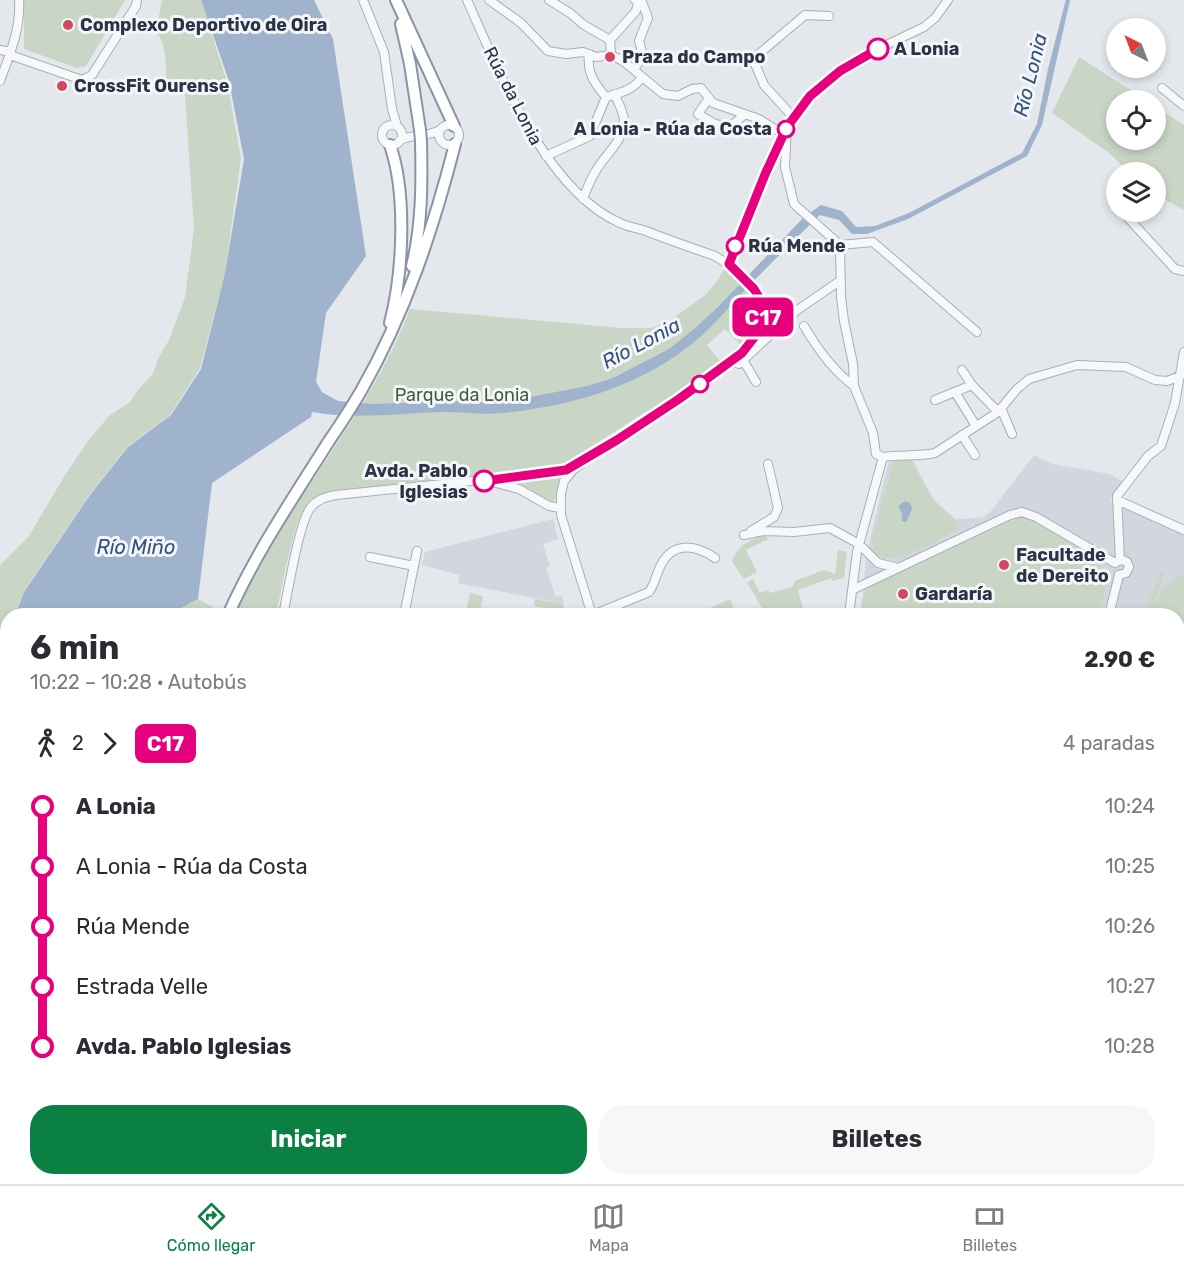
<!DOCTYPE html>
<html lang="es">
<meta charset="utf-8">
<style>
body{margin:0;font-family:Rubik,sans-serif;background:#f7f7f7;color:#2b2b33;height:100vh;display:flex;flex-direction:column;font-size:22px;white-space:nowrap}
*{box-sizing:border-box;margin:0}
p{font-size:20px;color:#7c7c81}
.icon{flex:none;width:33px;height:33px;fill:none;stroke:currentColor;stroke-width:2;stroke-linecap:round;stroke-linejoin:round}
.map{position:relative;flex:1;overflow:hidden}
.drawer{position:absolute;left:0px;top:608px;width:1185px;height:578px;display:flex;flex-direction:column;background:#fff;border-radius:24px 24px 0 0;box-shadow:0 3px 9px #0003}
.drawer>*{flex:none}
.badge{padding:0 12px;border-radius:9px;font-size:21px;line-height:39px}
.needle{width:39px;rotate:318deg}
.buttons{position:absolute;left:1106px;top:18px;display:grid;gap:12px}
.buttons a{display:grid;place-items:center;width:60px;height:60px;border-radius:50%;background:#fff;box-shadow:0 3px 9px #0003;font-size:30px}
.map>.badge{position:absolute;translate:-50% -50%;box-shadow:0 0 0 3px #fff}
.legs{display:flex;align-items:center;gap:9px;height:66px;padding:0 30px;font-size:20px}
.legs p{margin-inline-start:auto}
.headline{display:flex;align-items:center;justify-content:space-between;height:102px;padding:0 30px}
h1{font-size:33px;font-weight:700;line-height:45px}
.primary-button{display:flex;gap:12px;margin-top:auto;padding:12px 30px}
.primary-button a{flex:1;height:69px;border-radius:24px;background:#0b8043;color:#fff;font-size:24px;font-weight:700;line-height:69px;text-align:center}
.primary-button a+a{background:#f7f7f7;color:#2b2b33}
ul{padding:0 30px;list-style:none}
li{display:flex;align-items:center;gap:21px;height:60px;font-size:22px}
li i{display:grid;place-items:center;width:9px;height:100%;margin:0 8px;background:currentColor}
li i::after{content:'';width:15px;height:15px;margin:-8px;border:4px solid;border-radius:50%;background:#fff}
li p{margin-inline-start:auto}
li:first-child i{background:linear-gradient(#0000 50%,currentColor 0)}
li:last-child i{background:linear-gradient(currentColor 50%,#0000 0)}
.dock{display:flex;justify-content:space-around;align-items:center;height:84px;border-top:2px solid #e1e1e2;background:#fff;font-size:16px;color:#7c7c81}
.dock a{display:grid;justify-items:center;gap:3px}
.dock .selected{color:#0b8043}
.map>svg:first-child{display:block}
.built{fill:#d2d6de}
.green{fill:#c9d6c5}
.water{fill:#9fb4cc}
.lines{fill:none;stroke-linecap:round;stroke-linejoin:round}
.minor-casing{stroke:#a9aeb7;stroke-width:10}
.major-casing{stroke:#a3abb8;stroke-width:12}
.highway-casing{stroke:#8b94a3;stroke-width:14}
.minor{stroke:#f7f8fa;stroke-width:8}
.major{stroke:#fff;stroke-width:9}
.highway{stroke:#fff;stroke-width:10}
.rail-casing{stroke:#7d8696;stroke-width:4.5}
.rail{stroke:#f4f6f9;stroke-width:2;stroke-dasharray:7;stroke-linecap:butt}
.highway-bridge-casing{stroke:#8b94a3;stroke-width:14;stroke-linecap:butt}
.highway-bridge{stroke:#fff;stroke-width:10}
.line-1-casing{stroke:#fff;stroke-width:14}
.line-1{stroke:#e6007e;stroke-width:9}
.poi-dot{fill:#d1495b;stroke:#f4f6f9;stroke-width:2}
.stop-1-dot{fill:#fff;stroke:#e6007e;stroke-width:3}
.labels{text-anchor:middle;stroke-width:6;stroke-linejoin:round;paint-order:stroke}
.poi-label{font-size:18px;font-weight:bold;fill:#2b3445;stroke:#f4f6f9;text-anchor:start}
.stop-label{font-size:18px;font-weight:bold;fill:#2b3445;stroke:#f4f6f9;text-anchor:start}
.street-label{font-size:18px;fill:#2b3445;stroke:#f4f6f9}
.park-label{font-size:18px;fill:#3f6138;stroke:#f4f6f9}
.water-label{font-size:20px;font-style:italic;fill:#34527a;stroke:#f4f6f9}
</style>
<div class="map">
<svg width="1184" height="1184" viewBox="0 0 1184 1184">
<rect width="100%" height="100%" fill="#e4e7ec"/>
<!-- built -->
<path class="built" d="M 1034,455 L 1053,464 L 1109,474 L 1123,482 L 1110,500 L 1184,534 L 1184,741 L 1178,741 L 1178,615 L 861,615 L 866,556 L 888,464 L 893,459 L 906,458 L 913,461 L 934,500 L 955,519 L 965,519 L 984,517 L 991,511 Z
M 553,519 L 558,539 L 543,544 L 550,566 L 546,568 L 556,597 L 562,596 L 564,604 L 458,583 L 459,575 L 422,565 L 425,552 Z
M 369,1178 L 447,1178 L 445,1184 L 368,1184 Z"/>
<!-- green -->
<path class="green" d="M 24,0 L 125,0 L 86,66 L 77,68 L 24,49 Z
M 162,0 L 201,0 L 227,82 L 241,158 L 225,273 L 200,368 L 170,415 L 128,446 L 90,494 L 24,591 L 14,615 L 8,615 L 7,631 L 0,650 L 0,565 L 29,536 L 65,475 L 88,441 L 109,416 L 130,402 L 140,387 L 153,374 L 158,359 L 169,340 L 185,297 L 194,229 L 185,95 L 167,90 C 166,76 168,42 156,33 Z
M 1079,57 L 1146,100 L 1116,100 L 1116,140 L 1155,140 L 1155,106 L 1184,125 L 1184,210 L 1155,194 L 1155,172 L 1129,172 L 1109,153 L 1052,113 Z
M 726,266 C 753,294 771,309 741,345 L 725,329 L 707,345 L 721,362 L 698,379 L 565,463 L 548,467 L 342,491 C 332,492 319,493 311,500 C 293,515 282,590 276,615 L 233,615 C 282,507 368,420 410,309 L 622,328 L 652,328 L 672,319 L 704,296 L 715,284 Z
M 899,459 L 912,462 C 919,474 925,489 933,500 C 941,510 958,516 958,529 C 941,538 872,583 872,539 L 892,465 Z
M 558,476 C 561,482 557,498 553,503 L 519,485 L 520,479 Z
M 1022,516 C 1040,522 1100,556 1105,574 C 1108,589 1101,602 1097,615 L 860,615 L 862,599 L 868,588 Z
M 764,534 L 768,539 L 746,550 L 757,572 L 744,579 L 732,562 C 737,545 749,541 764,534 Z
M 838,550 L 847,552 L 844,578 L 832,581 L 831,578 L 798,590 L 804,611 L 785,615 L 784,612 L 781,615 L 766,615 L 747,582 L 753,579 L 760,593 L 768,590 L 770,593 L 792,587 L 795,581 L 824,570 L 835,574 Z
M 1160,572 L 1164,573 L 1155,600 L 1157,601 L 1166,585 L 1184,573 L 1184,736 L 1178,738 L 1178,615 L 1144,615 Z
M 470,593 L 483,596 L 479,615 L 465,615 Z
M 198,599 L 218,610 L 216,615 L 168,615 Z
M 535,599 L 563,604 L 566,615 L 559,611 L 549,611 L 547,615 L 541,615 L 543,608 L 534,606 Z
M 730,599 L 737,615 L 694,615 Z
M 69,1178 L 153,1178 L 153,1181 L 214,1181 L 214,1184 L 67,1184 Z"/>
<!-- water -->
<path class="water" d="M 201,0 L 314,0 L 333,39 L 366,256 L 326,313 L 316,382 L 322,392 L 338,401 L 373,404 L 446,401 L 504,402 L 587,386 L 613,378 L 669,349 L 694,329 L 717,308 L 803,218 L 821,205 L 842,211 L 856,227 L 875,226 L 909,213 L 1022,153 L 1037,124 L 1048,69 L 1065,3 L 1066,0 L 1070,0 L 1042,125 L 1027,156 L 908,219 L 867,234 L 852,234 L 839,220 L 820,215 C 794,240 768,266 743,292 C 729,307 715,324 699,338 C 645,385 573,406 503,413 C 483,415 463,412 443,412 C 400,413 356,420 312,412 L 311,417 L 212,483 L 198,599 L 168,615 L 15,615 L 24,592 L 90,495 L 128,447 L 171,415 L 201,369 L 225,273 L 244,159 L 229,81 Z
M 905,501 L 910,503 L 912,509 L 906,522 L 902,521 L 902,513 L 898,506 Z
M 7,634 L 8,1178 L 17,1178 L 16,1184 L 0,1184 L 0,653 Z"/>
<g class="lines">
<defs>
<path id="minor" d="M 363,0 L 384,52 L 392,109 L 397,126
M 467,0 C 499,71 545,190 620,223 C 628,227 637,228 646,231 C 669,240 692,248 715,256 C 756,281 783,312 742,353 L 679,399 L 587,459 L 573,470 L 564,481 L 561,494 L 561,515 L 592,615
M 489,0 L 521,23 L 548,51 L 566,54 L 583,52 L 596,57 L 611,55
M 549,0 L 570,13 L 584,25 L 610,40
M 0,50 L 11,52
M 589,54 C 587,73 594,83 606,97
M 10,55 L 82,80 L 92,75 L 136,6 L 137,0
M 611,55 L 623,61 L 663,94 L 678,96 L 692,89 L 701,88 L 713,103 L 759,119 L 784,135
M 611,55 L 610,40 L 636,11 L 638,2
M 634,70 L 643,55 L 639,41 L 648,18 L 642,2 L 638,2 L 635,0
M 0,81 C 10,54 21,28 19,0
M 1162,88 L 1184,106
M 709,98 L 698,114 L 715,124 L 730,127 L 745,114
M 794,118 L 764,85 L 753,59 L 805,15 L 829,16
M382 135a10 10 0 1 1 20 0a10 10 0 1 1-20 0Z
M439 135a10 10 0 1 1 20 0a10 10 0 1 1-20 0Z
M 787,127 L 785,167 L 794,204 L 840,245 L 841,297 L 844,321 L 853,364 L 854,386 L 873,433 L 876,454 L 883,457
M 400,140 C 413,134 428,137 440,130
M 546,156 L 590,136 L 606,97 C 620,93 634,90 642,77
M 583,199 C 587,188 591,178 597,169 C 606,154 624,140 624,121 C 624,112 618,102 614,94
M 1129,219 L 1175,269 L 1184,271
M 840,245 L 873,242 L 977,332
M 729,264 L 766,172 L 787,127 L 810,96 L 840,71 L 878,49 L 924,27 L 935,18 L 948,0
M 804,326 C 817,348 833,371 854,386
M 743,360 L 756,382
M 732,361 L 739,364 L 796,311 L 841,280
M 962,370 L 972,385 L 998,412
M 955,392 L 976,426
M 935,400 L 972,385
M 1001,408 L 1012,434
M 962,435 L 975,455
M 883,457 C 900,454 917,457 935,453 L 998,412 L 1017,389 L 1029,379 L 1077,365 L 1126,367 L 1155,380 L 1167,381 L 1180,376
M 492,482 L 519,489 L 549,506 L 560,508
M 1117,500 L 1184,530
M 751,531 L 774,517 L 778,508 L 768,464
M 744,535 L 764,531 L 794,532 L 830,528 L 859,544 L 878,563 L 898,568
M 370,557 L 414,566
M 1120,560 L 1117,496 L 1148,456 L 1161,446 L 1175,403 L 1184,352
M 1116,562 L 1123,560 L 1127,562 L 1129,567 L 1126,573 L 1119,575
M 852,590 L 1010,515 L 1022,512 L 1036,517 L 1115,563
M 283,615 C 288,592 299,522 311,507 C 318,499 326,497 336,495 L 559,472 L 575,465
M 404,615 L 417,551
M 593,615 L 649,592 C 655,584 656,574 661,565 C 673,541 696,545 715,558
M 849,615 L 857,552 L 883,457
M 1109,615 L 1119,575
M 1178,745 L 1184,745
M 1178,877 L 1184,879
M 1178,957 L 1184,960
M 1178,973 L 1184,965
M 1178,1161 L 1184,1161
M 316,1178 L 316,1184
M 325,1178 L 326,1184
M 674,1178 L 682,1184
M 717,1178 L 717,1184
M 832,1178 L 834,1184
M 892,1178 L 896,1184
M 1023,1178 L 1028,1179 L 1031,1178
M 1054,1178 L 1086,1184
M 1098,1178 L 1098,1184
M 215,1184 L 216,1179 L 306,1178
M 336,1184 L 337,1178
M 514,1184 L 515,1178
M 586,1184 L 587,1178
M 759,1184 L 759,1178
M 918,1184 L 920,1178
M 981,1184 L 984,1178
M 1006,1184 L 1009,1178
M 1169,1184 L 1172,1178"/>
<path id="major" d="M 1178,854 L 1184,857
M 1178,863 L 1184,865
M 0,1052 L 8,1054"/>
<path id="highway" d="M 396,0 L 454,126
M 401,24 L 410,64 L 420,130
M 390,145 C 407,194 403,273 390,323
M 412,266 C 422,225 422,183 421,141
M 228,615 C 255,554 293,498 329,441 C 340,425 351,408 361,391 C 405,314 433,230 455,144
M 60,1184 L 62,1178"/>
</defs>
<!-- minor casing -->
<use href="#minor" class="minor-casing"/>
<!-- major casing -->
<use href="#major" class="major-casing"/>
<!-- highway casing -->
<use href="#highway" class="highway-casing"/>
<!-- minor -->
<use href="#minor" class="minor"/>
<!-- major -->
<use href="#major" class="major"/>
<!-- highway -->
<use href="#highway" class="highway"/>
<defs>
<path id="rail" d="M 0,953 L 8,954
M 690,1178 L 699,1184"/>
</defs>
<!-- rail casing -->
<use href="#rail" class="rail-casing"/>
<!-- rail -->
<use href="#rail" class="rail"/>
<defs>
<path id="highway-bridge" d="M 420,130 L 421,141"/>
</defs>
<!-- highway-bridge casing -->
<use href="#highway-bridge" class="highway-bridge-casing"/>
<!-- highway-bridge -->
<use href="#highway-bridge" class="highway-bridge"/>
</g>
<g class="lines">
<defs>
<path id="line-1" d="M 484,481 L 566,470 L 617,440 L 679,399 L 742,353 L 760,330 L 764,310 L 762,302 L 754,289 L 729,264 L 766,172 L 787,127 L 810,96 L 840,71 L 878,49"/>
</defs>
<!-- line-1 casing -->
<use href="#line-1" class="line-1-casing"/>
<!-- line-1 -->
<use href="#line-1" class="line-1"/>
</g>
<!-- markers -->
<g class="poi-dot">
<circle cx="68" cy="25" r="6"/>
<circle cx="610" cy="57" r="6"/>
<circle cx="62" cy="86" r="6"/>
<circle cx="1004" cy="565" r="6"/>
<circle cx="903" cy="594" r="6"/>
</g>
<g class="stop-1-dot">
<circle cx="878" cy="49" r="10"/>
<circle cx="786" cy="129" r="8"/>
<circle cx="735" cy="246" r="8"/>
<circle cx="700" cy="384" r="8"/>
<circle cx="484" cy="481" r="10"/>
</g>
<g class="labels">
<!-- poi labels -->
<g class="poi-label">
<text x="80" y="31">Complexo Deportivo de Oira</text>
<text x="622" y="63">Praza do Campo</text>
<text x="74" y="92">CrossFit Ourense</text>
<text x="1016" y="561">Facultade<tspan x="1016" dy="21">de Dereito</tspan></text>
<text x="915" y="600">Gardaría</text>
</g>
<!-- stop labels -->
<g class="stop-label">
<text x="894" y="55">A Lonia</text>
<text x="772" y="135" text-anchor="end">A Lonia - Rúa da Costa</text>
<text x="748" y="252">Rúa Mende</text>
<text x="468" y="477" text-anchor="end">Avda. Pablo<tspan x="468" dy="21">Iglesias</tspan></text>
</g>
<!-- street labels -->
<g class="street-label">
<text transform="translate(513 96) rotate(63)" y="6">Rúa da Lonia</text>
</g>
<!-- park labels -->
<g class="park-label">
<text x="462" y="401">Parque da Lonia</text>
</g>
<!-- water labels -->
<g class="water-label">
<text transform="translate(1030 75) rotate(-76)" y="7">Río Lonia</text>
<text transform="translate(641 343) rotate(-28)" y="7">Río Lonia</text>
<text x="136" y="554">Río Miño</text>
</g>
</g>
</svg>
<div class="buttons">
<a><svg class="needle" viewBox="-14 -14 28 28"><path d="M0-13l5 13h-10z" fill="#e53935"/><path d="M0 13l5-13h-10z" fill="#7c7c81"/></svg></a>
<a><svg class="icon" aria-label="locate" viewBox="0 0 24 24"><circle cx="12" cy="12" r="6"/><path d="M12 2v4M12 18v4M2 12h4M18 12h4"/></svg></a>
<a><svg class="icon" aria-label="layers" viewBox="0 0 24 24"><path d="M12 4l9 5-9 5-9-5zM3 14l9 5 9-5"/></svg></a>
</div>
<b class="badge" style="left:763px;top:317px;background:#e6007e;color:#fff">C17</b>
<section class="drawer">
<div class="headline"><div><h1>6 min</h1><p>10:22 – 10:28 · Autobús</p></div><b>2.90 €</b></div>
<div class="legs"><svg class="icon" aria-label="walk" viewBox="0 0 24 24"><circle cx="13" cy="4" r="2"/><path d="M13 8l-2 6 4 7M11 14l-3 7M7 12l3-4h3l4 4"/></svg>2<svg class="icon" aria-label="forward" viewBox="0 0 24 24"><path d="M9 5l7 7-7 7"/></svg><b class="badge" style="background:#e6007e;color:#fff">C17</b><p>4 paradas</p></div>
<ul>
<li><i style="color:#e6007e"></i><b>A Lonia</b><p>10:24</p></li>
<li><i style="color:#e6007e"></i><span>A Lonia - Rúa da Costa</span><p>10:25</p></li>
<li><i style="color:#e6007e"></i><span>Rúa Mende</span><p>10:26</p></li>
<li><i style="color:#e6007e"></i><span>Estrada Velle</span><p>10:27</p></li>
<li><i style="color:#e6007e"></i><b>Avda. Pablo Iglesias</b><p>10:28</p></li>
</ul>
<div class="primary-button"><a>Iniciar</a><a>Billetes</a></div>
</section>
</div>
<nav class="dock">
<a class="selected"><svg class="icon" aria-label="directions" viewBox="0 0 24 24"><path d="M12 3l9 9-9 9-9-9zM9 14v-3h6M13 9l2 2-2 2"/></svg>Cómo llegar</a>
<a><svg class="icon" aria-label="map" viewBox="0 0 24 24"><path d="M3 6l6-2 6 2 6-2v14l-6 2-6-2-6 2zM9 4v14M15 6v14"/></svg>Mapa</a>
<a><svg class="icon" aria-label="tickets" viewBox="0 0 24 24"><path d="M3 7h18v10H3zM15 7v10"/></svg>Billetes</a>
</nav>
